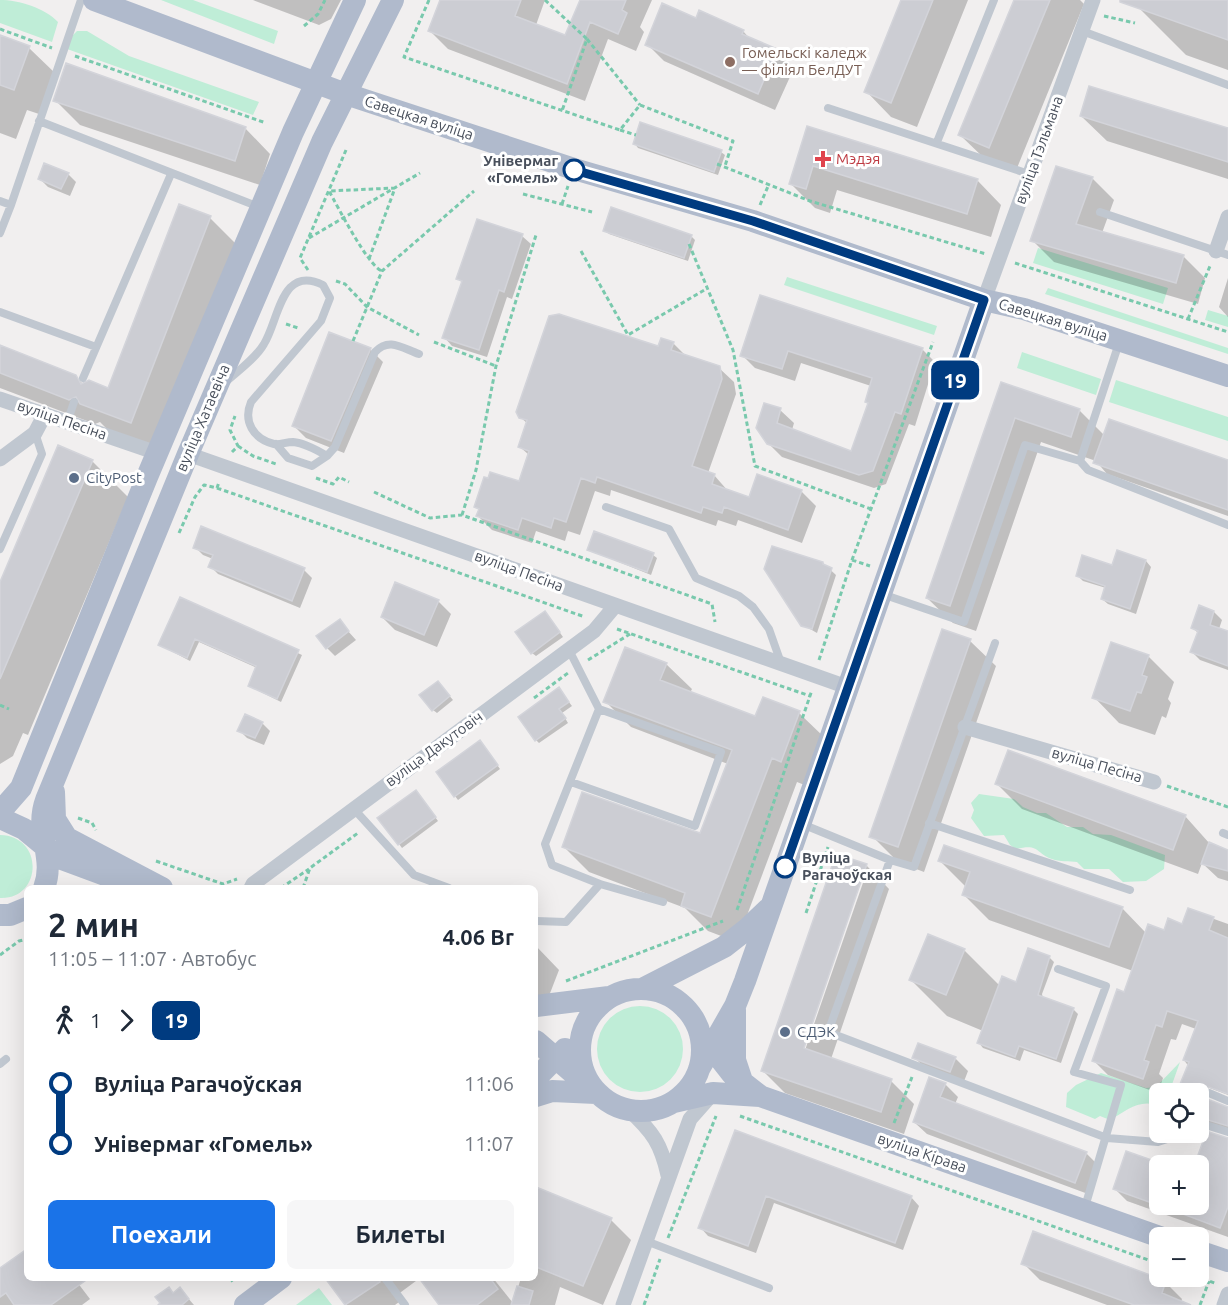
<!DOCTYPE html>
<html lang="ru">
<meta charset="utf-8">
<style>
body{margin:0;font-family:Ubuntu,sans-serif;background:#f6f6f7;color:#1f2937;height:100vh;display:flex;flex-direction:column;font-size:22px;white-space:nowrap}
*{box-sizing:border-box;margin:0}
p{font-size:20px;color:#747a83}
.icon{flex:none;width:33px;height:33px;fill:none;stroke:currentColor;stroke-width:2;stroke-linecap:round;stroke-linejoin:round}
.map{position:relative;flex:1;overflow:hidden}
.sheet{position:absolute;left:24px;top:885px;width:514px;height:396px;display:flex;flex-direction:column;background:#fff;border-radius:9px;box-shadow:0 6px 24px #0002}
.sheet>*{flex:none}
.badge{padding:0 12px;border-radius:9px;font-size:21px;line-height:39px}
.controls{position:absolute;left:1149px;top:1083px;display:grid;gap:12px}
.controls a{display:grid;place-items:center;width:60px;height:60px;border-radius:9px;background:#fff;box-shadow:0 6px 24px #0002;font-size:30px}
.map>.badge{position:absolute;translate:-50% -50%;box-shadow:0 0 0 3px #fff}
.legs{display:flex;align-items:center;gap:9px;height:66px;padding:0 24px;font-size:20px}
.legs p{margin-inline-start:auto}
.overview{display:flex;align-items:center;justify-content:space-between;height:102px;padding:0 24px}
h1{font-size:33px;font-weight:700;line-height:45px}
.button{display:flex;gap:12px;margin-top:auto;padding:12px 24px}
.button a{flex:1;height:69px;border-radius:9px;background:#1a73e8;color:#fff;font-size:24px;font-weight:700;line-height:69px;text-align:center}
.button a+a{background:#f6f6f7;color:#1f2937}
ul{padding:0 24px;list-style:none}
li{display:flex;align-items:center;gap:21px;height:60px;font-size:22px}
li i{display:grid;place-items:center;width:9px;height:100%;margin:0 8px;background:currentColor}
li i::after{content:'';width:15px;height:15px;margin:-8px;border:4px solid;border-radius:50%;background:#fff}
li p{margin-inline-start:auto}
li:first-child i{background:linear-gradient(#0000 50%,currentColor 0)}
li:last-child i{background:linear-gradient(currentColor 50%,#0000 0)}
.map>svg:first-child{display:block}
.green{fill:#bfedd7}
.shadow{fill:#0003;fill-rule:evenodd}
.building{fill:#cccdd3;stroke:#d3d4da;stroke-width:1.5}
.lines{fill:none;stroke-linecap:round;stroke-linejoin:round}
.path{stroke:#79c9ad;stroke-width:3;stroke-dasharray:4.5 3;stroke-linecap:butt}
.lane{stroke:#c0c7d0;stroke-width:8}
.street{stroke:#c0c7d0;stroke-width:15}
.primary{stroke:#b0bacc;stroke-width:22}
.line-1-casing{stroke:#fff;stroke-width:14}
.line-1{stroke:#003b80;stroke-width:9}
.education-dot{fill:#8d6e63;stroke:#fff;stroke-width:2}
.health-dot{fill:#e0444e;stroke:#fff;stroke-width:2}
.stop-1-dot{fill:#fff;stroke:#003b80;stroke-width:3}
.service-dot{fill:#5c6f8a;stroke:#fff;stroke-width:2}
.labels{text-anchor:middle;stroke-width:6;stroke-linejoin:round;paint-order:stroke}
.education-label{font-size:15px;fill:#785e54;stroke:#fff;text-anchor:start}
.street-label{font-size:15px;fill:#484f5b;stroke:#fff}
.health-label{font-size:15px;fill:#be3a42;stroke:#fff;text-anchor:start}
.stop-label{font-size:15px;font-weight:bold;fill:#484f5b;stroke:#fff;text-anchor:end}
.service-label{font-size:15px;fill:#4e5e75;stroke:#fff;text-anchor:start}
</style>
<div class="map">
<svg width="1228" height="1305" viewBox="0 0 1228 1305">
<rect width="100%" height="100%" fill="#f1efef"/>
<!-- green -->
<path class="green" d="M 0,0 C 19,0 45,8 58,22 L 52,42 L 0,23 Z
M 161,0 L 193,0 L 278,31 L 274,44 Z
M 77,31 L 87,31 L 129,56 L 259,102 L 253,115 L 67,49 L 71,37 Z
M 1038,248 L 1168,288 L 1163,304 L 1033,263 Z
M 787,277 L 937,326 L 934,335 L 784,285 Z
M 1048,288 L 1228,348 L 1228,354 L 1045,294 Z
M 1208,310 L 1228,316 L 1228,327 L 1205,320 Z
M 1022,352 L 1101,379 L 1096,395 L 1017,368 Z
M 1116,380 L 1228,417 L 1228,441 L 1109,402 Z
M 979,794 L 1014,799 L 1023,807 L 1037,813 L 1046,813 L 1067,827 L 1083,827 L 1093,834 L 1111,835 L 1165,855 L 1164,869 L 1146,881 L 1123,882 L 1109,869 L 1084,869 L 1077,862 C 1070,861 1059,862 1052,859 C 1035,853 1040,843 1016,849 L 1010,845 L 1004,835 L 984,836 L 971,818 L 974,810 L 971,803 Z
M 0,835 C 45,836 42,900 0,898 Z
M597 1049a43 43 0 1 1 86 0a43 43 0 1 1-86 0Z
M 1180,1062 L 1169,1093 L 1160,1094 L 1159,1106 C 1140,1098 1126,1111 1110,1120 L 1100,1116 L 1095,1119 L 1066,1107 L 1067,1093 L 1076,1085 L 1101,1073 L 1146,1088 L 1156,1087 Z
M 319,1288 L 332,1305 L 296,1305 Z"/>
<!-- shadow -->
<path class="shadow" d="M 253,0 L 341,0 L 331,19 L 319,25 Z
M 440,0 L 545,0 L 536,25 L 566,36 L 582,0 L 652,0 L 640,27 L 644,32 L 636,51 L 608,39 L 585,101 L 448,49 L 430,31 Z
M 903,0 L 968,0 L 917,127 L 891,117 L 866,91 Z
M 1016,0 L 1080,0 L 1084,4 L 1015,173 L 986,160 L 960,135 Z
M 1141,0 L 1228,0 L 1228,70 L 1186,55 L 1139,8 Z
M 696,20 L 743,31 L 751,40 L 776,51 L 794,68 L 775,110 L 664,61 L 647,44 Z
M 0,48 L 29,48 L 55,73 L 39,114 L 27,110 L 16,139 L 0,133 Z
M 55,100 L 245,128 L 270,154 L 260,185 L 80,125 Z
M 1081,116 L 1228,130 L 1228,179 L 1107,141 Z
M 808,128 L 977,180 L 1001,205 L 991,237 L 837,190 L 830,213 L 815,208 L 790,183 Z
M 635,144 L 721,152 L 725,155 L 718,175 L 638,148 Z
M 68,174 L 76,182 L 70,196 L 48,187 L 39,178 Z
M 1092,178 L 1114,200 L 1102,233 L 1183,256 L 1205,278 L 1198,304 L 1054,262 L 1032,240 Z
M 210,218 L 235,243 L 156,448 L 107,429 L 100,422 L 95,424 L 0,388 L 0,347 L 75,376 L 83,384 L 109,390 Z
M 605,230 L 691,236 L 695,240 L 688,261 L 609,234 Z
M 522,236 L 531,244 L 512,299 L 507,297 L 487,357 L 452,346 L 444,337 L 463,283 L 458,279 Z
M 1228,278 L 1228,317 L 1219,307 Z
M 761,297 L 922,349 L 935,362 L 915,426 L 909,424 L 886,484 L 874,488 L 782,457 L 768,443 L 780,410 L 794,423 L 792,430 L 852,453 L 869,405 L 866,402 L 871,386 L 801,363 L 795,381 L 755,368 L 742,355 Z
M 673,343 L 687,357 L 719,368 L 734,382 L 736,394 L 708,473 L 714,475 L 728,491 L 750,499 L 758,476 L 802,492 L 816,506 L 802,543 L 738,520 L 736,526 L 718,520 L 716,526 L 611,490 L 610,496 L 595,491 L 580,535 L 568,531 L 565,541 L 536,531 L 532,543 L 492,530 L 478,516 L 480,511 L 476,507 L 520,483 L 529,455 L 520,447 L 528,424 L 520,417 L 658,348 Z
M 370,349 L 383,362 L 344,453 L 306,438 L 294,426 Z
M 1002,383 L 1080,411 L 1105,436 L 1228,462 L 1228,516 L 1107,474 L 1096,461 L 1041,442 L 976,631 L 953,623 L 927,598 Z
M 92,461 L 128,497 L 28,735 L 23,733 L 13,756 L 0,764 L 0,586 Z
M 195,547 L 304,570 L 312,578 L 300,608 L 218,574 L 210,566 L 213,559 L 203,555 Z
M 589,550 L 653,555 L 657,558 L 651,575 Z
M 1118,552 L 1146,561 L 1151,567 L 1136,614 L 1108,604 L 1102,599 L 1106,588 L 1083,581 L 1077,575 L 1113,567 Z
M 823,563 L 836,575 L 817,633 L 803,625 Z
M 180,599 L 302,655 L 281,702 L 249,686 L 257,668 L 199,642 L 190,661 L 160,645 Z
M 438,601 L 451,614 L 437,647 L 395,630 L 382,617 Z
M 1214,612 L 1222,620 L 1219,629 L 1228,633 L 1228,670 L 1200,660 L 1192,652 L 1198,633 L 1192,627 Z
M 548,616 L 563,637 L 536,656 L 532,653 Z
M 339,621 L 356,640 L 335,656 L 327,648 Z
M 943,631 L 970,641 L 996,666 L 924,872 L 898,862 L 873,837 Z
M 1148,656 L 1174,682 L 1168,699 L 1171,703 L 1166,718 L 1162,716 L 1155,735 L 1119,723 L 1094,697 Z
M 666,664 L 692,689 L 690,693 L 756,718 L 799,713 L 825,738 L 807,786 L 797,782 L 737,942 L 708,931 L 685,908 L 589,872 L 563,846 L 701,835 L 728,764 L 631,727 L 605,701 Z
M 441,686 L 453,700 L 437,713 L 433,710 Z
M 562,693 L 572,706 L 562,713 L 568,723 L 539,743 L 536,740 Z
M 262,723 L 270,731 L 264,745 L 247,738 L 239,730 Z
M 484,746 L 500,769 L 458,800 L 455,796 Z
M 997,784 L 1185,816 L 1210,844 L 1228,851 L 1228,881 L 1218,878 L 1202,863 L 1198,874 L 1022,809 Z
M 419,795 L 438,821 L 402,848 L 399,844 Z
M 837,855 L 867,866 L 889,889 L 831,1059 L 891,1081 L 914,1104 L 904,1134 L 785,1093 L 762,1070 ZM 861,877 L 865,877 L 803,1056 L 800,1055 Z
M 940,861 L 1122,908 L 1146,933 L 1165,932 L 1183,925 L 1189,910 L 1228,924 L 1228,1095 L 1202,1085 L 1184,1060 L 1196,1029 L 1182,1024 L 1176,1040 L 1171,1039 L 1159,1074 L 1163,1078 L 1158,1093 L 1108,1075 L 1093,1060 L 1133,971 L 989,920 L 964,895 L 965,886 Z
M 536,946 L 559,970 L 547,1001 L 536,996 Z
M 964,950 L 1000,986 L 1017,984 L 1049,957 L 1054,962 L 1042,994 L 1043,999 L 1074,1010 L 1078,1014 L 1061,1063 L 1024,1050 L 1020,1061 L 983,1048 L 979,1043 L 983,1031 L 947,1016 L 911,980 Z
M 914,1057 L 955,1058 L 968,1071 L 963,1084 L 927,1070 Z
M 945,1084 L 958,1097 L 955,1104 L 1086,1153 L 1099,1166 L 1088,1194 L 927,1134 L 914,1122 Z
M 1198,1101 L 1228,1114 L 1228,1133 L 1198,1123 Z
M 736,1132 L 911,1197 L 919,1206 L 903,1250 L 774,1203 L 756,1253 L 708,1236 L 700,1227 Z
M 1228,1139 L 1228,1237 L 1127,1201 L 1114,1188 L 1127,1153 L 1162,1166 L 1160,1166 L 1160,1204 L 1198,1204 Z
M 536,1189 L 611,1220 L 631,1240 L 603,1305 L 560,1287 L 555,1305 L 441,1305 L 421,1278 L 493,1278 L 513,1303 L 521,1278 L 536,1278 Z
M 27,1250 L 27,1278 L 74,1278 L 90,1299 L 82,1305 L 0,1305 L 0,1269 Z
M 1023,1263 L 1165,1282 L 1182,1299 L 1181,1302 L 1189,1305 L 1107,1305 L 1040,1280 Z
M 334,1278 L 420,1278 L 397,1295 L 399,1302 L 395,1305 L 347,1305 L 330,1281 Z
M 180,1289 L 194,1305 L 163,1305 L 174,1294 Z"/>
<!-- building -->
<path class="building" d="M 440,0 L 521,0 L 515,16 L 565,35 L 580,0 L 626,0 L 622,10 L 627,13 L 618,34 L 590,22 L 567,84 L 428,31 Z
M 901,0 L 933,0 L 891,103 L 864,92 Z
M 1014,0 L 1050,0 L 989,148 L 958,135 Z
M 1120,0 L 1228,0 L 1228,40 L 1120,2 Z
M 662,3 L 696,18 L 699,10 L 744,30 L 742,34 L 777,49 L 758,94 L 645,45 Z
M 0,35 L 30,46 L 14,90 L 0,85 Z
M 66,63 L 246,127 L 235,161 L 53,101 Z
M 1089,86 L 1228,128 L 1228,162 L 1080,116 Z
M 640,122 L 722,150 L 714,172 L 633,144 Z
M 807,126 L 978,179 L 967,214 L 813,166 L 806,189 L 789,184 Z
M 44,163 L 69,173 L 61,189 L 38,179 Z
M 1056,166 L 1093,177 L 1076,224 L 1184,255 L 1176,283 L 1030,241 Z
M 179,204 L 211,216 L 131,423 L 80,404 L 76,397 L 69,400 L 0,373 L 0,345 L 76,375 L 81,384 L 89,380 L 108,388 Z
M 611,207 L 692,235 L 684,258 L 603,231 Z
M 477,219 L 523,234 L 504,292 L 499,290 L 479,350 L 442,338 L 462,281 L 456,279 Z
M 760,295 L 923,348 L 901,414 L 895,412 L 873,471 L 859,475 L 767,444 L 756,428 L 764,403 L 781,408 L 777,423 L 851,451 L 868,403 L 865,402 L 872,378 L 788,351 L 782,369 L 740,356 Z
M 559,314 L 658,346 L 661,338 L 674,342 L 671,350 L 720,366 L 722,379 L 692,466 L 715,474 L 712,484 L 749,497 L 757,474 L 802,490 L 788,530 L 724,507 L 722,513 L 703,507 L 701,513 L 597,477 L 595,483 L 581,478 L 566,522 L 554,518 L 551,528 L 522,518 L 518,530 L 476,516 L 479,509 L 474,507 L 484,477 L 488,478 L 490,472 L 519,481 L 529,451 L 518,447 L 527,420 L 519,418 L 516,412 L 549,316 Z
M 329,332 L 371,348 L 331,441 L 292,426 Z
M 1001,382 L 1080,409 L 1071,437 L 1015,418 L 950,606 L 926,598 Z
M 1109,419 L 1228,460 L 1228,510 L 1093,463 Z
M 58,445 L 93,460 L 0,679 L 0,582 Z
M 201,526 L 305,568 L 292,601 L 208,567 L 213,555 L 193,548 Z
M 594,531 L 654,553 L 647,572 L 587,550 Z
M 772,546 L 823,562 L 823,564 L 832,568 L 812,629 L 801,626 L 764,569 Z
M 1117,550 L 1146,560 L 1130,609 L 1101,599 L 1105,586 L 1076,576 L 1082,555 L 1112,565 Z
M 395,582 L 439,600 L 424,635 L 381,617 Z
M 180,597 L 299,650 L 277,699 L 248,686 L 256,666 L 195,639 L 187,658 L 158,645 Z
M 1199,605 L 1214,611 L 1210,625 L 1228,631 L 1228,666 L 1190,652 L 1198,631 L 1191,628 Z
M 545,611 L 560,632 L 531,654 L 515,632 Z
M 340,619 L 349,631 L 326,649 L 316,636 Z
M 942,629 L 971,639 L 898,847 L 869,837 Z
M 1111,642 L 1149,655 L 1142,675 L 1147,677 L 1141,693 L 1137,692 L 1130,711 L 1092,698 Z
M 625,647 L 667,663 L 660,680 L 755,716 L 763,697 L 800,711 L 781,762 L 772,758 L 711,917 L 681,906 L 685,893 L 562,847 L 582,792 L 700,833 L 732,750 L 603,702 Z
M 438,681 L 450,696 L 432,711 L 419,695 Z
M 559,687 L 569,702 L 559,709 L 566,718 L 535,741 L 518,717 Z
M 245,714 L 263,722 L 255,738 L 237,731 Z
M 480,740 L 498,765 L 454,797 L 436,772 Z
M 1008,750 L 1186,815 L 1173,850 L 995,784 Z
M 416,790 L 436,817 L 398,845 L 377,818 Z
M 1209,842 L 1228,850 L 1228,871 L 1201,864 Z
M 944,845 L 1123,907 L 1109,947 L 962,895 L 970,872 L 938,861 Z
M 836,854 L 867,864 L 804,1048 L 892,1079 L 881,1112 L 761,1071 Z
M 1188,908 L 1214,917 L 1209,930 L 1228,938 L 1228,1094 L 1209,1087 L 1203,1093 L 1207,1099 L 1228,1107 L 1228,1126 L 1198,1117 L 1198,1094 L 1176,1094 L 1189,1062 L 1183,1060 L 1198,1021 L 1167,1011 L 1162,1027 L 1156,1025 L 1144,1060 L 1149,1062 L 1143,1079 L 1092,1061 L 1117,989 L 1124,992 L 1148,924 L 1164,930 L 1168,918 L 1182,924 Z
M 928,934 L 965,949 L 946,995 L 909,980 Z
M 1028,948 L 1050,956 L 1038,995 L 1074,1008 L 1056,1059 L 1019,1046 L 1015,1057 L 977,1043 L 1002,976 L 1016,982 Z
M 918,1043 L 956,1057 L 950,1072 L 912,1058 Z
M 929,1077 L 946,1083 L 940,1097 L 1087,1152 L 1075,1183 L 913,1122 Z
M 735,1130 L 912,1196 L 895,1243 L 766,1196 L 748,1246 L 698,1228 Z
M 1209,1132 L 1228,1138 L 1228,1207 L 1220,1228 L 1162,1206 L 1198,1204 L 1198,1166 L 1194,1166 L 1206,1133 Z
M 1126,1151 L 1160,1163 L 1160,1206 L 1113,1189 Z
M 536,1187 L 612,1218 L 583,1286 L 536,1267 Z
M 1033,1231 L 1166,1281 L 1162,1293 L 1191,1305 L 1134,1305 L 1021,1264 Z
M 27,1249 L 27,1278 L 89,1278 L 51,1305 L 14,1305 L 6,1293 L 0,1297 L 0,1268 Z
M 325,1278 L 379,1278 L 380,1282 L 345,1305 Z
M 419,1278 L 490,1278 L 498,1289 L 477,1305 L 439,1305 Z
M 517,1286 L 533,1291 L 529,1305 L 511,1305 Z
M 169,1287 L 173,1293 L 180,1287 L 189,1299 L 182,1305 L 158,1305 L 160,1303 L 155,1297 Z"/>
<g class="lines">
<!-- path -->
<path class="path" d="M 429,0 L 404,57 L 620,130 L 640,105 L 733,141 L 725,166
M 545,0 L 587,39 L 562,111
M 1104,16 L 1135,23
M 304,26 L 318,14 L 325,0
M 0,29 L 52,48
M 587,39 L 640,105
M 75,56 L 266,123
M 620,130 L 636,135
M 717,164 L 810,201 L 986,254
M 523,194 L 592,212
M 562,204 L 568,186
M 760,205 L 769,184
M 309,238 L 420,173
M 689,244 L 733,350 L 755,466 L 871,509
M 581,251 L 628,335 L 706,289
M 369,259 L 395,188 L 329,191 C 338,207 368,266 382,271
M 1015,263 L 1228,332
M 308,270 L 300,258 L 346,150
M 336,281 L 345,284 L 367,307 L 419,335
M 1188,319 L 1210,266
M 286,324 L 298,328
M 353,341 L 382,271 L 474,191
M 434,342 L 496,366
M 238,446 L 253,456 L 276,464
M 232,452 L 238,446 L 230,430 L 235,416
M 316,478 L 333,484 L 339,477 L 349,482
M 217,488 L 585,617
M 374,492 L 430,518 L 462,515 L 712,604 L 715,622
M 462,515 L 476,470 L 496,366 L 536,235
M 179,533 L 195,497 L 204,485 L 217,488 L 219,482
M 852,560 L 870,566
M 617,629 L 810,696
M 588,660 L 630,634
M 819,660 L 852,560 L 933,342
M 534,698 L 568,673
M 0,705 L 9,709
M 1167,786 L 1228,807
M 78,818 L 92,823 L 96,830
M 156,861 L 223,884 L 237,879
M 802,874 L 817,879
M 281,888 L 309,869
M 303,888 L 310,868 L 358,833
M 737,910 L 812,690
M 806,913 L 828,847
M 0,955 L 19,941 L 27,939
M 566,981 L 723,921
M 740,1116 L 1160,1264
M 894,1123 L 912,1077
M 668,1238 L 716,1116
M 1196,1276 L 1217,1284
M 230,1278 L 234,1283
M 644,1305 L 660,1259
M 1200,1305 L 1209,1281"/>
<!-- lane -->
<path class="lane" d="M 1082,31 L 1228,85
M 828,108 L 1029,174
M 39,121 L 259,207
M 937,142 L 994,0
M 0,201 L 11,205 L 81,0
M 1100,212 L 1228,255
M 0,233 L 11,205
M 0,312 L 96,347
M 83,378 L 171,174
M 227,381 C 239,370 256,358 264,344 C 279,320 281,264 323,285 L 330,298 L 321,321 L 251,402 C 243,421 253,439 274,444 C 280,445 286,442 293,442 C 304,443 317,450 327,456 L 335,447 L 375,352 C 389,337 402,348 419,354
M 68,420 L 74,402
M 276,444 L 288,458 L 312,466 L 327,456
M 1080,461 L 1088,470 L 1228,525
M 606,507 L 669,529 L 696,578 L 739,596 L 753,607 L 769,629 L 781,663
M 0,549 L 42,454 L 35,433
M 882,594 L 964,622 L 1025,445 L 1080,461 L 1119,343
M 569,650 L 599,709 L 545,844 L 552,865 L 600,884
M 571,782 L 695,826 L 721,752 L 599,709
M 353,808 L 414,875 L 449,888
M 929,823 L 1130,890
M 802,824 L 890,860 L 914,867 L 995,643
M 1223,833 L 1228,835
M 890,860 L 828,1032 L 1107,1138 L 1158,1142 L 1189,1132
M 536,921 L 566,922 L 600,884 L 663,902
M 1058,969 L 1106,986 L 1074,1072 L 1121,1085 L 1085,1207
M 0,1064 L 6,1059
M 1209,1093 L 1228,1101
M 1198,1129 L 1209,1126 L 1228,1132
M 646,1241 L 769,1288
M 385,1278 L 405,1305"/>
<!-- street -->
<path class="street" d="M 1216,251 L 1228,217
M 984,300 L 1093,0
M 0,399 L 157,453
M 188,454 L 850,688
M 0,459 L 35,433 L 45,414
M 965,727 L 1154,782
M 251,888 L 253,884 L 594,631 L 615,606
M 629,1110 C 653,1132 661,1144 668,1175
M 623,1305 L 690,1119 L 713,1093
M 1224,1305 L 1228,1294"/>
<!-- primary -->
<path class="primary" d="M 94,0 L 346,94 L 574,169 L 753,221 L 984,300 L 1024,309 L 1228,376
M 54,792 L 55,819 L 67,838 L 162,888
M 0,812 L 21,788 L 147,477 L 293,132 L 355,0
M 0,818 L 24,829 L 59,858 L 140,888
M 44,888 C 56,858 34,832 46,800 L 188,454 L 322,142 L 393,0
M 0,915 L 10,915 L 27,908
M 644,988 L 724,947 L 747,929 L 768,909
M580 1050a61 61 0 1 1 122 0a61 61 0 1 1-122 0Z
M 536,1006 L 609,997
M 735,1010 L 735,1060 L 742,1081
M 703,1037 L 732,1074 L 759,1095
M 536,1041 L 588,1086
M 699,1069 L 735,1006 L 745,981 L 984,300
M 536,1078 L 565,1049
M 536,1096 L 552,1091 L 596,1093
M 674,1102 L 713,1093 L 760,1096 L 1163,1238
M 1198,1251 L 1228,1261
M 245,1305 L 281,1278"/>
</g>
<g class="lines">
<defs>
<path id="line-1" d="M 574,170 L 753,221 L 984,300 L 785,867"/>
</defs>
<!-- line-1 casing -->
<use href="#line-1" class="line-1-casing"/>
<!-- line-1 -->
<use href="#line-1" class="line-1"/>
</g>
<!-- markers -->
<circle class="education-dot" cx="730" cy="62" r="6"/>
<path class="health-dot" d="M820 150h6v6h6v6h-6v6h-6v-6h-6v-6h6z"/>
<g class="stop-1-dot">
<circle cx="574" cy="170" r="10"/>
<circle cx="785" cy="867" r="10"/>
</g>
<g class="service-dot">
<circle cx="74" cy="478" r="6"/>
<circle cx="785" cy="1032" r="6"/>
</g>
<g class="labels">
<!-- education labels -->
<g class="education-label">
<text x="742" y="58">Гомельскі каледж<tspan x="742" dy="17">— філіял БелДУТ</tspan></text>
</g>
<!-- street labels -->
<g class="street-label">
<text transform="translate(419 118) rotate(18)" y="5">Савецкая вуліца</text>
<text transform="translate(1039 150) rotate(-70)" y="5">вуліца Тэльмана</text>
<text transform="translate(1053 320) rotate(17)" y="5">Савецкая вуліца</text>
<text transform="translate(203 418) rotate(-67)" y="5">вуліца Хатаевіча</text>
<text transform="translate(62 420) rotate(19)" y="5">вуліца Песіна</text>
<text transform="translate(519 571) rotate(20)" y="5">вуліца Песіна</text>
<text transform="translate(434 749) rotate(-36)" y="5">вуліца Дакутовіч</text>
<text transform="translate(1097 765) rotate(16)" y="5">вуліца Песіна</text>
<text transform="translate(922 1153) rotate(19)" y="5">вуліца Кірава</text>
</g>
<!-- health labels -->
<g class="health-label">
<text x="836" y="164">Мэдэя</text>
</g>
<!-- stop labels -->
<g class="stop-label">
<text x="558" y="166">Універмаг<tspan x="558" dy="17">«Гомель»</tspan></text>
<text x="802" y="863" text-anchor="start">Вуліца<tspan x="802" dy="17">Рагачоўская</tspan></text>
</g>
<!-- service labels -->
<g class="service-label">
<text x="86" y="483">CityPost</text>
<text x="797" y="1037">СДЭК</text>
</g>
</g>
</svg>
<div class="controls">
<a><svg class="icon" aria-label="locate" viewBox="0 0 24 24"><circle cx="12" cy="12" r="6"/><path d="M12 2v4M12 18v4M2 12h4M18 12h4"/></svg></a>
<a>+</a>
<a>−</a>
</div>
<b class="badge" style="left:955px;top:380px;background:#003b80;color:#fff">19</b>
<section class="sheet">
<div class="overview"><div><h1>2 мин</h1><p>11:05 – 11:07 · Автобус</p></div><b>4.06 Br</b></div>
<div class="legs"><svg class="icon" aria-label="walk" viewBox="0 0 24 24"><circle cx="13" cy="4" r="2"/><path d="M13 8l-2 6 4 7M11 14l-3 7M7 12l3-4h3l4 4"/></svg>1<svg class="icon" aria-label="forward" viewBox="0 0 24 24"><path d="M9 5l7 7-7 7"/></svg><b class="badge" style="background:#003b80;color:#fff">19</b></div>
<ul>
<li><i style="color:#003b80"></i><b>Вуліца Рагачоўская</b><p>11:06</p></li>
<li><i style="color:#003b80"></i><b>Універмаг «Гомель»</b><p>11:07</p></li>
</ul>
<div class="button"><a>Поехали</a><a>Билеты</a></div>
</section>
</div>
